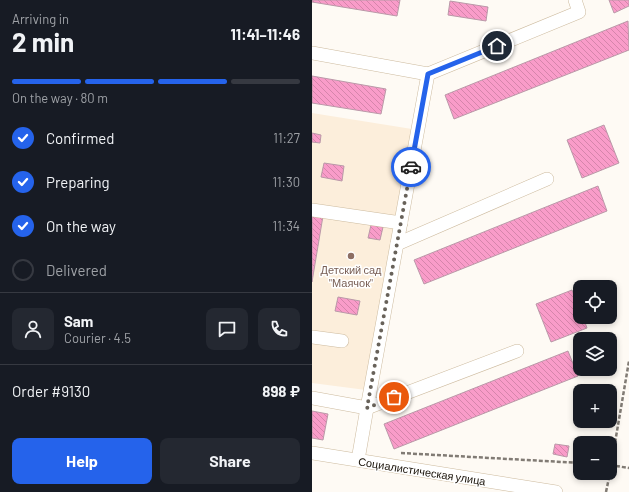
<!DOCTYPE html>
<html lang="en">
<head>
<meta charset="utf-8">
<style>
	body { margin:0; font-family:Barlow,sans-serif; background:#242831; color:#f1f3f6; height:100vh; display:flex; flex-direction:column; font-size:15px; white-space:nowrap }
	* { box-sizing:border-box; margin:0 }
	p { font-size:13px; color:#9ea1a6 }
	.icon { flex:none; width:22px; height:22px; fill:none; stroke:currentColor; stroke-width:2; stroke-linecap:round; stroke-linejoin:round }
	.map { position:relative; flex:1; overflow:hidden }
	.drawer { display:flex; flex-direction:column; background:#171b24; width:312px }
	.drawer>* { flex:none }
	.buttons { position:absolute; left:261px; top:280px; display:grid; gap:8px }
	.buttons a { display:grid; place-items:center; width:44px; height:44px; border-radius:8px; background:#171b24; box-shadow:0 2px 6px #0003; font-size:20px }
	.pin { position:absolute; display:grid; place-items:center; width:34px; height:34px; color:#fff; margin:-17px; border:2px solid #fff; border-radius:50%; box-shadow:0 1px 4px #0007 }
	.courier { position:absolute; display:grid; place-items:center; width:40px; height:40px; margin:-20px; border:3px solid #2563eb; border-radius:50%; background:#fff; color:#222; box-shadow:0 1px 5px #0007 }
	.headline em { font-style:normal; font-weight:700 }
	.headline div { display:flex; flex-direction:column-reverse }
	.headline { display:flex; align-items:center; justify-content:space-between; height:68px; padding:0 12px }
	h1 { font-size:26px; font-weight:700; line-height:30px }
	.bar { display:grid; grid-template-columns:repeat(4,1fr); gap:6px 4px; align-content:center; height:48px; padding:0 12px }
	.bar i { height:5px; border-radius:3px; background:#363941 }
	.bar .current { background:#2563eb }
	.bar p { grid-column:span 4 }
	.line { display:flex; align-items:center; gap:10px; padding:0 12px; border-top:1px solid #363941 }
	.line div { flex:1 }
	.round { display:grid; place-items:center; flex:none; width:42px; height:42px; border-radius:8px; background:#242831 }
	ol { padding:0 12px; list-style:none }
	li { display:flex; align-items:center; gap:12px; height:44px }
	li p { margin-inline-start:auto }
	li .icon { padding:4px; border-radius:50%; background:#2563eb; color:#fff; stroke-width:4 }
	li:last-child { color:#9ea1a6 }
	li i { width:22px; height:22px; border:2px solid #363941; border-radius:50% }
	.primary-button { display:flex; gap:8px; margin-top:auto; padding:8px 12px }
	.primary-button a { flex:1; height:46px; border-radius:8px; background:#2563eb; color:#fff; font-size:16px; font-weight:700; line-height:46px; text-align:center }
	.primary-button a+a { background:#242831; color:#f1f3f6 }
	main { display:flex; flex:1; min-height:0 }
	.map>svg:first-child { display:block }
</style>
</head>
<body>
<main>
<section class="drawer">
<div class="headline"><div><h1>2 min</h1><p>Arriving in</p></div><em>11:41–11:46</em></div>
<div class="bar"><i class="current"></i><i class="current"></i><i class="current"></i><i></i><p>On the way · 80 m</p></div>
<ol>
<li><svg class="icon" aria-label="check" viewBox="0 0 24 24"><path d="M5 12l5 5 9-10"/></svg>Confirmed<p>11:27</p></li>
<li><svg class="icon" aria-label="check" viewBox="0 0 24 24"><path d="M5 12l5 5 9-10"/></svg>Preparing<p>11:30</p></li>
<li><svg class="icon" aria-label="check" viewBox="0 0 24 24"><path d="M5 12l5 5 9-10"/></svg>On the way<p>11:34</p></li>
<li><i></i>Delivered</li>
</ol>
<div class="line" style="height:72px"><a class="round"><svg class="icon" aria-label="person" viewBox="0 0 24 24"><circle cx="12" cy="8" r="4"/><path d="M4 21q1-7 8-7t8 7"/></svg></a><div><b>Sam</b><p>Courier · 4.5</p></div><a class="round"><svg class="icon" aria-label="chat" viewBox="0 0 24 24"><path d="M4 5h16v11H9l-5 4z"/></svg></a><a class="round"><svg class="icon" aria-label="phone" viewBox="0 0 24 24"><path d="M5 4h4l2 5-3 2q2 4 5 5l2-3 5 2v4C11 20 4 13 5 4z"/></svg></a></div>
<div class="line" style="height:52px"><div>Order #9130</div><b>898 ₽</b></div>
<div class="primary-button"><a>Help</a><a>Share</a></div>
</section>
<div class="map">
<svg width="317" height="492" viewBox="0 0 317 492">
	<defs>
		<pattern id="building-back-hatch" width="6" height="6" patternUnits="userSpaceOnUse"><rect width="6" height="6" fill="#f99cc9"/><path d="M-1 5l2 2M0 0l6 6M5-1l2 2" fill="none" stroke="#d585ab"/></pattern>
	</defs>
	<rect width="100%" height="100%" fill="#fefaf4"/>
	<polygon fill="#fceedb" points="0,113 100,129 54,390 0,383"/>
	<g fill="url(#building-back-hatch)" stroke="#ba99a8">
		<polygon points="0,0 88,0 85,16 0,2"/>
		<polygon points="297,0 317,0 317,6 302,13"/>
		<polygon points="138,1 176,7 174,21 136,15"/>
		<polygon points="316,21 317,50 142,119 133,95"/>
		<polygon points="0,76 74,89 69,114 0,103"/>
		<polygon points="292,125 307,163 270,178 255,140"/>
		<polygon points="0,133 9,135 8,143 0,142"/>
		<polygon points="12,163 32,166 30,181 9,177"/>
		<polygon points="286,186 295,211 112,284 102,260"/>
		<polygon points="0,214 11,216 0,282"/>
		<polygon points="59,225 71,227 68,240 56,238"/>
		<polygon points="260,290 268,310 268,317 271,317 275,328 239,342 224,304"/>
		<polygon points="26,297 48,301 45,315 23,311"/>
		<polygon points="256,351 266,376 82,449 72,424"/>
		<polygon points="0,411 16,414 11,440 0,438"/>
		<polygon points="243,444 257,446 255,457 241,454"/>
	</g>
	<g fill="none" stroke-linecap="round" stroke-linejoin="round">
		<defs>
			<g id="minor">
				<polyline points="0,53 116,74 55,408 46,460"/>
				<polyline points="116,74 267,12 263,0"/>
				<polyline points="0,210 89,223"/>
				<polyline points="85,244 235,179"/>
				<polyline points="0,337 30,341"/>
				<polyline points="0,398 55,408 205,351"/>
				<polyline points="0,453 244,492"/>
			</g>
		</defs>
		<use href="#minor" stroke="#cdbb9f" stroke-width="14"/>
		<g stroke="#817b74" stroke-width="2.5" stroke-dasharray="4 2" stroke-linecap="butt">
			<polyline points="89,453 268,463"/>
			<polyline points="298,465 317,468"/>
			<polyline points="298,472 317,361"/>
			<polyline points="294,492 298,473"/>
		</g>
		<use href="#minor" stroke="#fff" stroke-width="13"/>
	</g>
	<g fill="none" stroke-linecap="round" stroke-linejoin="round">
		<polyline stroke="#68625a" stroke-width="4" stroke-dasharray="0 7.2" points="82,397 55,408 99,167"/>
		<polyline stroke="#2563eb" stroke-width="5" points="99,167 116,74 185,46"/>
	</g>
	<circle fill="#8d6e63" stroke="#fff" stroke-width="1.5" cx="39" cy="256" r="4"/>
	<g text-anchor="middle" dominant-baseline="central" stroke-width="3" stroke-linejoin="round" paint-order="stroke">
		<g font-size="11" fill="#785e54" stroke="#fff">
			<text x="39" y="269">Детский сад<tspan x="39" dy="13">"Маячок"</tspan></text>
		</g>
		<g font-size="11" fill="#171007" stroke="#fff">
			<text transform="translate(110 471) rotate(9)">Социалистическая улица</text>
		</g>
	</g>
</svg>
<div class="buttons">
<a><svg class="icon" aria-label="locate" viewBox="0 0 24 24"><circle cx="12" cy="12" r="6"/><path d="M12 2v4M12 18v4M2 12h4M18 12h4"/></svg></a>
<a><svg class="icon" aria-label="layers" viewBox="0 0 24 24"><path d="M12 4l9 5-9 5-9-5zM3 14l9 5 9-5"/></svg></a>
<a>+</a>
<a>−</a>
</div>
<div class="pin" style="left:82px;top:397px;background:#ea580c"><svg class="icon" aria-label="bag" viewBox="0 0 24 24"><path d="M5 8h14l-1 12H6zM9 8a3 3 0 0 1 6 0"/></svg></div>
<div class="pin" style="left:185px;top:46px;background:#1f2937"><svg class="icon" aria-label="home" viewBox="0 0 24 24"><path d="M3 11l9-7 9 7M6 9v11h12V9"/></svg></div>
<div class="courier" style="left:99px;top:167px"><svg class="icon" aria-label="car" viewBox="0 0 24 24"><path d="M5 17H2v-5l4-1 3-4h7l3 4 3 1v5h-3M9 17h6M6 11h13"/><circle cx="7" cy="17" r="2"/><circle cx="17" cy="17" r="2"/></svg></div>
</div>
</main>
</body>
</html>
